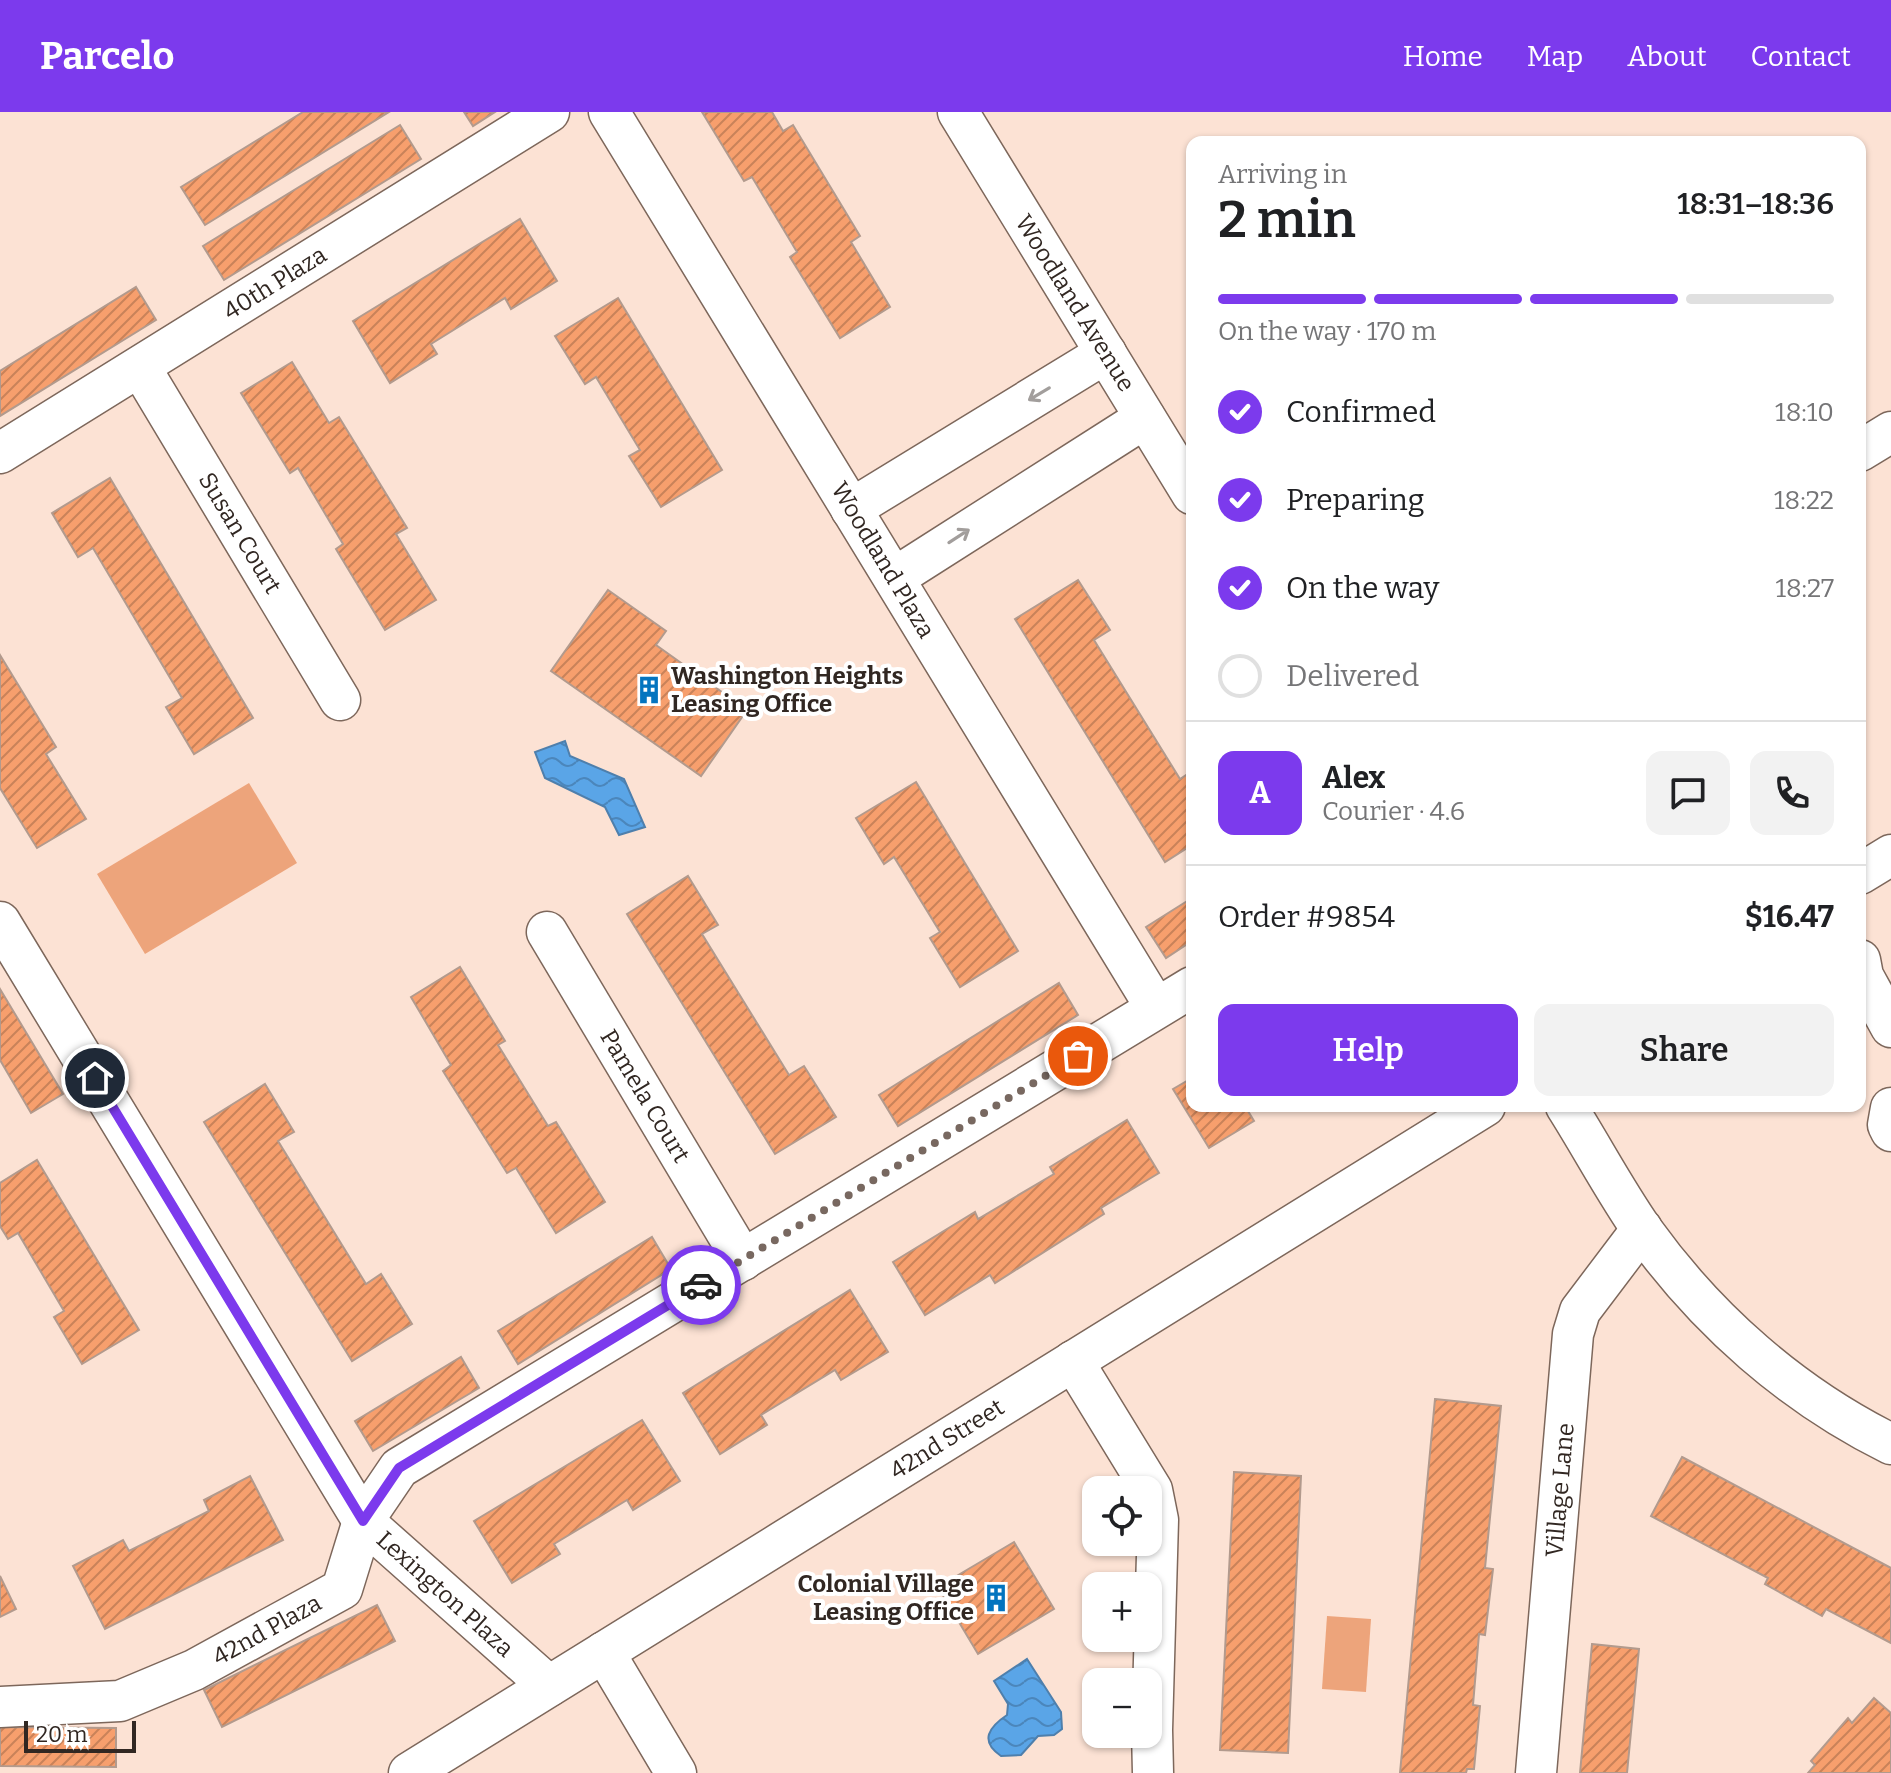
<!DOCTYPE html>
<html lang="en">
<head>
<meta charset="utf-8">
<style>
	body { margin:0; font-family:Bitter,serif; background:#f2f2f2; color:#202124; height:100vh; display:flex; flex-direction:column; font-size:30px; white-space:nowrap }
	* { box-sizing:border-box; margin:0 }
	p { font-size:26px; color:#757577 }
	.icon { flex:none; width:44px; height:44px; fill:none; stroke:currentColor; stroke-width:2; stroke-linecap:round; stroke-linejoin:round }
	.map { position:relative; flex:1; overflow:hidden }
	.panel { position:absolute; left:1186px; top:24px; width:680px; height:976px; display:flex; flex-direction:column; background:#fff; border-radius:16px; box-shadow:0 2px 6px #0004 }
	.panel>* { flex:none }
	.controls { position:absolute; left:1082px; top:1364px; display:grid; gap:16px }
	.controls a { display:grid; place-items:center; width:80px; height:80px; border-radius:16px; background:#fff; box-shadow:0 2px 6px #0004; font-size:40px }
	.scale { position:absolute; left:24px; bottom:20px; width:112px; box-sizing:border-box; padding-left:8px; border:4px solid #312722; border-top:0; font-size:22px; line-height:28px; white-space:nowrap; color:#312722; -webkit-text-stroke:6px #fff; paint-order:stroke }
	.pin { position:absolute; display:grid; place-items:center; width:68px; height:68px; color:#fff; margin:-34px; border:4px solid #fff; border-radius:50%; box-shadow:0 2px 8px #0007 }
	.courier { position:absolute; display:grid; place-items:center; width:80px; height:80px; margin:-40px; border:6px solid #7c3aed; border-radius:50%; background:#fff; color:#222; box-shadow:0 2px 10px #0007 }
	.head em { font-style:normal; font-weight:600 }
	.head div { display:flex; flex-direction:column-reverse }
	.head { display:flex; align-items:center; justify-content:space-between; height:136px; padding:0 32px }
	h1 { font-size:52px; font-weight:600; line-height:60px }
	.bar { display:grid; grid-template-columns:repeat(4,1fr); gap:12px 8px; align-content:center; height:96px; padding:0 32px }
	.bar i { height:10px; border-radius:6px; background:#e0e0e0 }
	.bar .current { background:#7c3aed }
	.bar p { grid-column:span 4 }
	.line { display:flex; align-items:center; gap:20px; padding:0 32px; border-top:2px solid #e0e0e0 }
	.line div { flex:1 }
	.round { display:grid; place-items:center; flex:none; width:84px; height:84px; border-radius:16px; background:#f2f2f2 }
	ol { padding:0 32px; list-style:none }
	li { display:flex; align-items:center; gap:24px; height:88px }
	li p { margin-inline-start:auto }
	li .icon { padding:8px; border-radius:50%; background:#7c3aed; color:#fff; stroke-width:4 }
	li:last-child { color:#757577 }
	li i { width:44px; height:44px; border:4px solid #e0e0e0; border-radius:50% }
	.button { display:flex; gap:16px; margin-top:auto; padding:16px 32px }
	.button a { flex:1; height:92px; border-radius:16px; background:#7c3aed; color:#fff; font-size:32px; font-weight:600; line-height:92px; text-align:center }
	.button a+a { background:#f2f2f2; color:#202124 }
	header { display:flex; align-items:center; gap:48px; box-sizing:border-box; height:112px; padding:0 40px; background:#7c3aed; color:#fff }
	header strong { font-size:38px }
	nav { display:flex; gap:44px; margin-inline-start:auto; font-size:28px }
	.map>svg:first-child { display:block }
</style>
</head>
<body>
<header>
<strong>Parcelo</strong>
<nav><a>Home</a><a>Map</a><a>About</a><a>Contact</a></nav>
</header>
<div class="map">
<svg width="1891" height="1661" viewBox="0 0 1891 1661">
	<defs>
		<pattern id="water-waves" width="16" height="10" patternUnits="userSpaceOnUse" patternTransform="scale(2)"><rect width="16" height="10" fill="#5aa5e7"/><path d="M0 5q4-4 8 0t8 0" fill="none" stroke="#4b86bb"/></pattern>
		<pattern id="building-hatch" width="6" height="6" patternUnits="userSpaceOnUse" patternTransform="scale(2)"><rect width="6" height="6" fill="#f79f6d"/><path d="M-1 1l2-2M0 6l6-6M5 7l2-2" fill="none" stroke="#c98259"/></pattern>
	</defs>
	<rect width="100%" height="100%" fill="#fce2d4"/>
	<g fill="#eda47b">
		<polygon points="249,671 297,751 145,842 97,762"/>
		<polygon points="1327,1504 1371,1507 1366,1580 1322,1577"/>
	</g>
	<g fill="url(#water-waves)" stroke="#4e7fac" stroke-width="2">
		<polygon points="565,629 570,644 624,667 645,715 619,723 605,695 545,666 535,640"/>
		<path d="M1027,1547l34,53 1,17 -8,6 -16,1 -17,19 -20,1c-22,-15 -12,-29 6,-41l1,-11 -14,-23z"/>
	</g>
	<g fill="url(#building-hatch)" stroke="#b29a8d" stroke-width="2">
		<polygon points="303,0 389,0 205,113 181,75"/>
		<polygon points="464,0 495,0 473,14"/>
		<polygon points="702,0 772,0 783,19 793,13 860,124 851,130 890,195 840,226 790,145 797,140 752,65 744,69"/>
		<polygon points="400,13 421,47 224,168 203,134"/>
		<polygon points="520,107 557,169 511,197 505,186 431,232 437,242 390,271 353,209"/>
		<polygon points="136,175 156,208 0,304 0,259"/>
		<polygon points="618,186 722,358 661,395 629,344 640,338 596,265 585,272 555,224"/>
		<polygon points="292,250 329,311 339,305 407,416 396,422 436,488 385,518 336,437 343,432 298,356 290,361 241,281"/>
		<polygon points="110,366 253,606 194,642 166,595 182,586 93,436 78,445 52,401"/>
		<polygon points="1078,468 1110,518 1094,528 1180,667 1192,659 1192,733 1165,750 1015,507"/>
		<polygon points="608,478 666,519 656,533 747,598 701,664 551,559"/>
		<polygon points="0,543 56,635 46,642 86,707 37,736 0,676"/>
		<polygon points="916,670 1018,839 960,875 930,826 940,820 894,745 884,752 856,706"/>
		<polygon points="688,764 718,813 702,822 789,963 804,954 836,1005 775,1042 627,802"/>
		<polygon points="1192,786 1192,829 1166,846 1146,815"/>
		<polygon points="460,855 505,929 498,933 548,1014 556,1010 605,1090 556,1121 516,1056 507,1061 443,959 451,953 411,885"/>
		<polygon points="1059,871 1078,903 898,1014 879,983"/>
		<polygon points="0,877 63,982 31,1001 0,948"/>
		<polygon points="1192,966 1192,994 1256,994 1248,999 1254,1009 1209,1036 1173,977"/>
		<polygon points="265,972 294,1020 278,1029 366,1172 381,1162 412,1212 352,1249 204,1010"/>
		<polygon points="1127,1008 1159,1061 1101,1096 1104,1102 995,1171 990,1163 925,1203 893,1150 975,1100 978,1107 1054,1062 1050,1055"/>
		<polygon points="37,1048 139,1218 82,1252 54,1205 64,1199 18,1121 8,1127 0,1114 0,1071"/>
		<polygon points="652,1125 671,1157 518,1252 498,1219"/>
		<polygon points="850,1178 888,1240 841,1268 835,1258 761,1303 767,1313 720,1342 683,1281"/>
		<polygon points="461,1245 479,1276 373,1339 355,1309"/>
		<polygon points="1435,1287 1501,1294 1485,1456 1493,1457 1485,1523 1479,1522 1473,1593 1480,1594 1474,1657 1467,1657 1466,1661 1400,1661"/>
		<polygon points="642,1308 680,1369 633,1398 627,1388 554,1432 560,1442 512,1471 474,1409"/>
		<polygon points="1682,1345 1891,1456 1891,1531 1826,1497 1822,1504 1765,1472 1768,1466 1651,1404"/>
		<polygon points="1234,1360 1301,1364 1288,1641 1220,1638"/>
		<polygon points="250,1364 283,1428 105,1517 73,1454 123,1428 129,1439 209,1399 204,1388"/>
		<polygon points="1014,1430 1054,1497 978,1542 938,1475"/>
		<polygon points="0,1464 16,1497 0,1505"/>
		<polygon points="377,1493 395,1529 222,1615 204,1578"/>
		<polygon points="1592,1532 1639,1537 1627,1661 1580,1661"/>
		<polygon points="1874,1586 1891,1601 1891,1661 1808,1661 1815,1653 1811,1649 1848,1606 1852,1611"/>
		<polygon points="0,1615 116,1616 116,1655 0,1654"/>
	</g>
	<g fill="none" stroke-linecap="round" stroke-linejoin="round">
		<defs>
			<g id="minor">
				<polyline points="609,0 1156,896"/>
				<polyline points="958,0 1192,382"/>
				<polyline points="140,255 340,588"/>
				<polyline points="1860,339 1891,320"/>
				<polyline points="0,341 549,0"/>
				<polyline points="851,397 1106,241"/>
				<polyline points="894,466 1145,306"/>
				<polyline points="1860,762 1891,743"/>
				<polyline points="0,810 363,1409 549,1574"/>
				<polyline points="547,820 743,1148"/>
				<polyline points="1860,848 1863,864 1891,915"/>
				<path d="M1566,994c26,41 49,85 77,125 64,89 149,164 248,213"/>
				<polyline points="1891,996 1888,1013 1891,1019"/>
				<polyline points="1073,1249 1152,1378 1158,1408 1152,1618 1153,1661"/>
				<polyline points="604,1540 676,1661"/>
				<polyline points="0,1595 120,1589 194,1558 342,1477 363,1409 399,1356 1192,875"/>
				<polyline points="409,1661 1485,994"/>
				<polyline points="1536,1661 1573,1222 1580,1199 1642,1117"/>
			</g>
		</defs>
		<use href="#minor" stroke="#7d675b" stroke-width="43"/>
		<use href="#minor" stroke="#fff" stroke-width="40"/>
	</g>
	<defs><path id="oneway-shaft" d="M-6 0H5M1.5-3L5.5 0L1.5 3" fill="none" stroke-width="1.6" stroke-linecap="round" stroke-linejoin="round" transform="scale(2)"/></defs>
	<g stroke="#a29e9c">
		<use href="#oneway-shaft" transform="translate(1039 282) rotate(149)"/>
		<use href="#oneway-shaft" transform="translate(959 424) rotate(-33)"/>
	</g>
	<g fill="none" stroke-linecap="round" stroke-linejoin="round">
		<polyline stroke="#786860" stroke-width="8" stroke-dasharray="0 14.4" points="701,1173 1078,944"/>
		<polyline stroke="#7c3aed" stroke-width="10" points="95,966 363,1409 399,1356 701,1173"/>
	</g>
	<defs>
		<symbol id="building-bare" viewBox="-9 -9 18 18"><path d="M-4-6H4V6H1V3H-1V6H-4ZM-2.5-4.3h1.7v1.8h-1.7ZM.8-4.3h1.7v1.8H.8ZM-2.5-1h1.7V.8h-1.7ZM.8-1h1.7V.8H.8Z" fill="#0374bf" stroke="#fff" stroke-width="2.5" paint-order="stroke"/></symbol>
	</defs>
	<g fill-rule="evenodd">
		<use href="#building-bare" x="629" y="558" width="40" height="40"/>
		<use href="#building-bare" x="976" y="1466" width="40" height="40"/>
	</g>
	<g text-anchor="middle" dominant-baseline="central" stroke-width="8" stroke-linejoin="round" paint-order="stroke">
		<g font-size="24" fill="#312722" stroke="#fff">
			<text transform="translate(275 171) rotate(-32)">40th Plaza</text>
			<text transform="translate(1075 191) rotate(58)">Woodland Avenue</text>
			<text transform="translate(240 421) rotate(59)">Susan Court</text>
			<text transform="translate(883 448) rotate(59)">Woodland Plaza</text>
			<text transform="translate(645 984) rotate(59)">Pamela Court</text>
			<text transform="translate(947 1327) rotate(-32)">42nd Street</text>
			<text transform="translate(1560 1378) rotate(-85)">Village Lane</text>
			<text transform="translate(445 1482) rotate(42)">Lexington Plaza</text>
			<text transform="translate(267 1518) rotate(-29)">42nd Plaza</text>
		</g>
		<g font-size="24" font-weight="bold" fill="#312722" stroke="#fff" text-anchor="start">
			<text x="671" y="564">Washington Heights<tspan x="671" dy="28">Leasing Office</tspan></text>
			<text x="974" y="1472" text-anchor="end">Colonial Village<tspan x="974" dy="28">Leasing Office</tspan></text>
		</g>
	</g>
</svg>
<div class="controls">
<a><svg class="icon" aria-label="locate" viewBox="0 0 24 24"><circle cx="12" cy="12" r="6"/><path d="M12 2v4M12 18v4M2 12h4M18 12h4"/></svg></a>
<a>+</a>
<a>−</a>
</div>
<div class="scale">20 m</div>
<div class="pin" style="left:1078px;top:944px;background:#ea580c"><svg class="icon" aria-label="bag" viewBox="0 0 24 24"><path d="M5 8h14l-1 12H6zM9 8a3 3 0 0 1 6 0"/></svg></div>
<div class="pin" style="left:95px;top:966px;background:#1f2937"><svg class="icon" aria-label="home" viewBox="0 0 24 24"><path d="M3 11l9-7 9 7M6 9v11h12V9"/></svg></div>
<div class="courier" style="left:701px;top:1173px"><svg class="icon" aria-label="car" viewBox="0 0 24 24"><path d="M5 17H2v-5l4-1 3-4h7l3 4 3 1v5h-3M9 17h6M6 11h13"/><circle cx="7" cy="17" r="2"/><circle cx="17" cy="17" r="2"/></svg></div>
<section class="panel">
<div class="head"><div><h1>2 min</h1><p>Arriving in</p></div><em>18:31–18:36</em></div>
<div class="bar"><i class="current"></i><i class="current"></i><i class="current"></i><i></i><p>On the way · 170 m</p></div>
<ol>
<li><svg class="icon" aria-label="check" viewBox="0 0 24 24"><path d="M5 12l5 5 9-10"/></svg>Confirmed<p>18:10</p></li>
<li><svg class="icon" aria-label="check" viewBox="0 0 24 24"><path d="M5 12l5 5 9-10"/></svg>Preparing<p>18:22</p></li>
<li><svg class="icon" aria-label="check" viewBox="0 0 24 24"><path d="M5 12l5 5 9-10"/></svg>On the way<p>18:27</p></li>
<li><i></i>Delivered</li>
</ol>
<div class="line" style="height:144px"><b class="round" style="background:#7c3aed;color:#fff">A</b><div><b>Alex</b><p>Courier · 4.6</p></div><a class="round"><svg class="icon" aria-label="chat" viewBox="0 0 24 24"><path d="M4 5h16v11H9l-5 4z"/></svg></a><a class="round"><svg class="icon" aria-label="phone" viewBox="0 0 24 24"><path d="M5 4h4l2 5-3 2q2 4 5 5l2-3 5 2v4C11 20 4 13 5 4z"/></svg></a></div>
<div class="line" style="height:104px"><div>Order #9854</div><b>$16.47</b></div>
<div class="button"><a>Help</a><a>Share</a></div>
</section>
</div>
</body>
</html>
